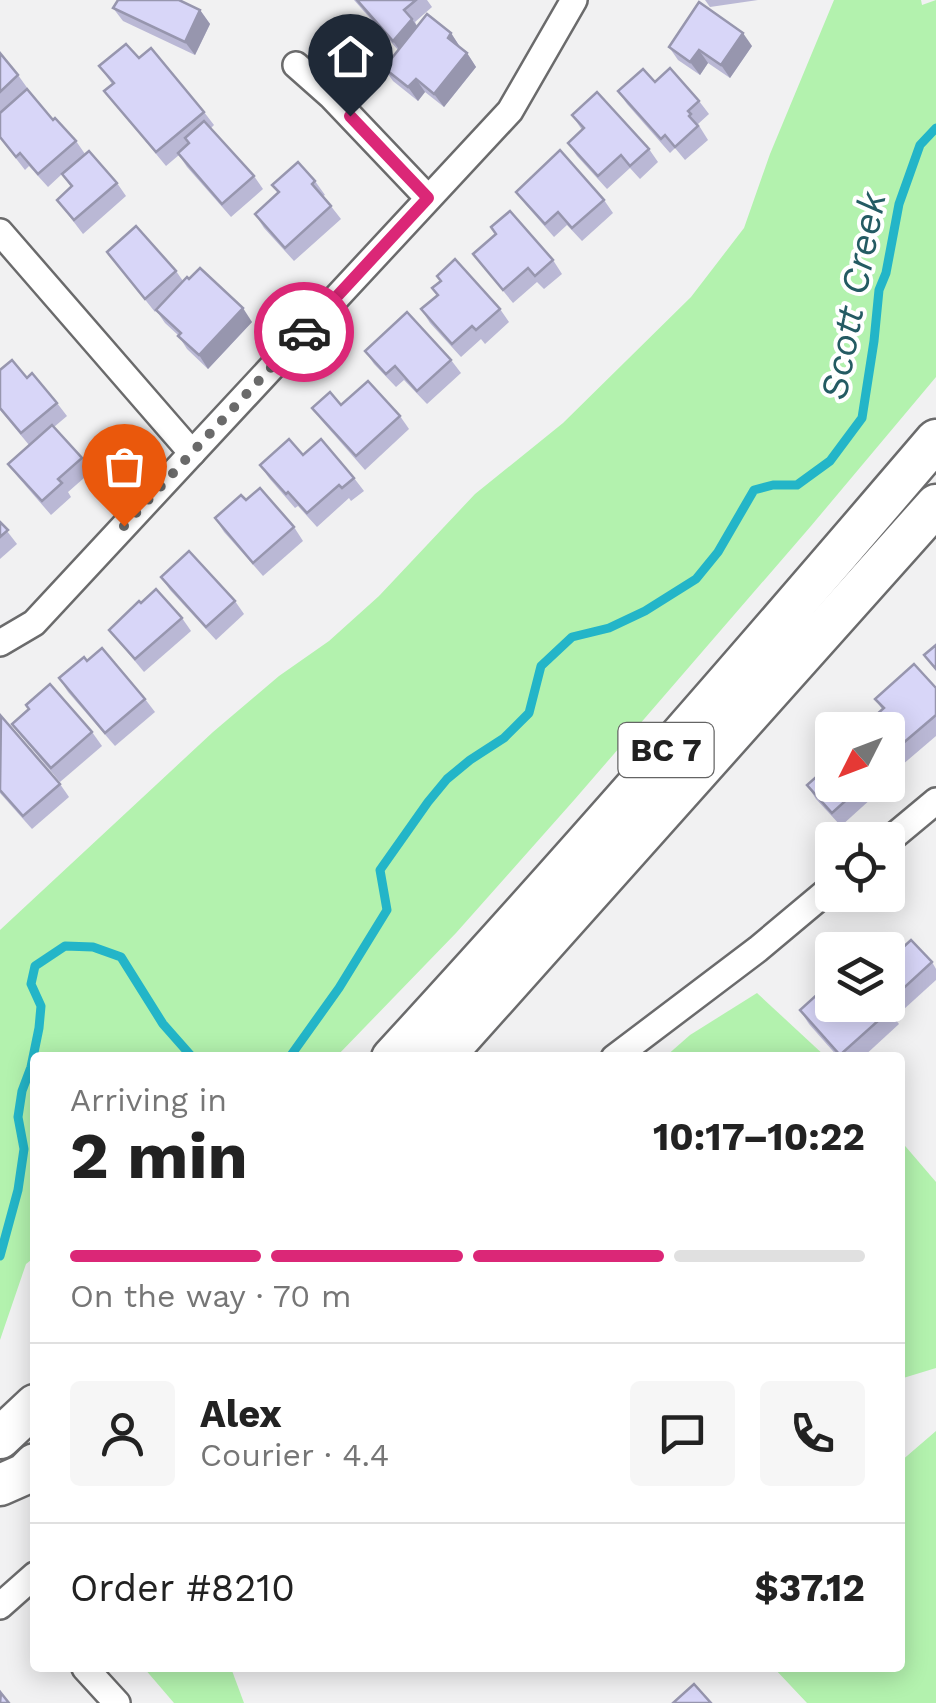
<!DOCTYPE html>
<html lang="en">
<head>
<meta charset="utf-8">
<style>
	body { margin:0; font-family:"Work Sans",sans-serif; background:#f6f6f6; color:#222; height:100vh; display:flex; flex-direction:column; font-size:38px; white-space:nowrap }
	* { box-sizing:border-box; margin:0 }
	p { font-size:32px; color:#767676 }
	.icon { flex:none; width:55px; height:55px; fill:none; stroke:currentColor; stroke-width:2; stroke-linecap:round; stroke-linejoin:round }
	.map { position:relative; flex:1; overflow:hidden }
	.details { position:absolute; left:30px; top:1052px; width:875px; height:620px; display:flex; flex-direction:column; background:#fff; border-radius:10px; box-shadow:0 5px 25px #0003 }
	.details>* { flex:none }
	.needle { width:65px; rotate:228deg }
	.buttons { position:absolute; left:815px; top:712px; display:grid; gap:20px }
	.buttons a { display:grid; place-items:center; width:90px; height:90px; border-radius:10px; background:#fff; box-shadow:0 5px 25px #0003; font-size:50px }
	.pin { position:absolute; display:grid; place-items:center; width:85px; height:85px; color:#fff; margin:-102px -42px; border-radius:50% 50% 50% 0; rotate:-45deg; box-shadow:0 0 10px #0007 }
	.pin .icon { rotate:45deg }
	.courier { position:absolute; display:grid; place-items:center; width:100px; height:100px; margin:-50px; border:8px solid #db2777; border-radius:50%; background:#fff; color:#222; box-shadow:0 2px 12px #0007 }
	.headline em { font-style:normal; font-weight:700 }
	.headline div { display:flex; flex-direction:column-reverse }
	.headline { display:flex; align-items:center; justify-content:space-between; height:170px; padding:0 40px }
	h1 { font-size:65px; font-weight:700; line-height:75px }
	.bar { display:grid; grid-template-columns:repeat(4,1fr); gap:15px 10px; align-content:center; height:120px; padding:0 40px }
	.bar i { height:12px; border-radius:8px; background:#e0e0e0 }
	.bar .on { background:#db2777 }
	.bar p { grid-column:span 4 }
	.line { display:flex; align-items:center; gap:25px; padding:0 40px; border-top:2px solid #e0e0e0 }
	.line div { flex:1 }
	.round { display:grid; place-items:center; flex:none; width:105px; height:105px; border-radius:10px; background:#f6f6f6 }
	.map>svg:first-child { display:block }
</style>
</head>
<body>
<div class="map">
<svg width="936" height="1703" viewBox="0 0 936 1703">
	<rect width="100%" height="100%" fill="#f1f1f2"/>
	<g fill="#b3f2ae">
		<polygon points="834,0 921,0 922,5 936,0 936,377 811,526 575,799 456,933 336,1057 35,1058 35,1257 26,1264 0,1340 0,930 213,732 279,676 329,641 379,596 475,494 563,423 691,297 744,228 770,154"/>
		<polygon points="757,993 826,1057 665,1057 690,1035"/>
		<polygon points="900,1140 936,1182 936,1368 900,1379"/>
		<polygon points="936,1431 936,1703 807,1703 774,1668 900,1668 900,1462"/>
		<polygon points="144,1668 231,1668 244,1703 174,1703"/>
	</g>
	<g fill="none" stroke-linecap="round" stroke-linejoin="round">
		<g stroke="#23b5c8" stroke-width="9">
			<polyline points="289,1058 339,988 387,910 380,870 428,802 447,779 470,760 504,738 529,713 541,666 572,637 609,628 645,611 696,579 718,552 754,490 773,485 797,485 830,461 862,418 874,341 879,290 886,273 899,204 920,145 936,128"/>
			<polyline points="0,1256 18,1190 24,1149 18,1117 22,1091 31,1067 39,1028 41,1006 31,984 35,966 65,946 93,947 121,957 163,1024 193,1058"/>
		</g>
		<defs>
			<g id="minor">
				<polyline points="296,65 331,96 428,198"/>
				<polyline points="0,232 192,453"/>
				<polyline points="0,643 34,623 510,111 574,0"/>
				<polyline points="888,841 936,801"/>
				<polyline points="614,1058 758,949 832,887"/>
				<polyline points="0,1606 35,1575"/>
				<polyline points="85,1668 117,1703"/>
			</g>
			<g id="primary">
				<path d="M392,1058c186,-202 366,-410 544,-618"/>
				<polyline points="442,1058 936,505"/>
				<polyline points="0,1438 35,1405"/>
				<polyline points="0,1485 25,1474 35,1464"/>
			</g>
		</defs>
		<use href="#minor" stroke="#6b6b6c" stroke-width="30"/>
		<use href="#primary" stroke="#6b6b6c" stroke-width="45"/>
		<use href="#minor" stroke="#fff" stroke-width="25"/>
		<use href="#primary" stroke="#fff" stroke-width="40"/>
	</g>
	<g fill="#bab8d5">
		<polygon points="354,0 427,0 432,7 415,22 417,26 451,33 460,47 467,53 476,67 444,107 425,92 418,101 393,81 384,68 398,50"/>
		<polygon points="705,0 758,0 710,7"/>
		<polygon points="113,8 200,10 210,24 195,55 123,21"/>
		<polygon points="752,46 730,78 708,63 700,75 678,60 669,47"/>
		<polygon points="0,53 18,75 28,89 27,90 53,120 76,141 85,154 117,183 126,196 83,234 57,200 71,187 62,174 48,187 29,166 25,170 0,138"/>
		<polygon points="139,58 204,112 214,125 211,128 254,176 263,189 231,217 187,167 179,155 166,166 104,91 112,84 99,66"/>
		<polygon points="655,82 699,101 709,114 698,124 708,140 685,160 675,148 670,153 627,104 618,91"/>
		<polygon points="572,115 649,149 658,162 640,179 630,168 607,189 577,156 568,143 582,130"/>
		<polygon points="315,181 325,195 323,196 341,219 294,261 264,228 255,214 278,193 272,185"/>
		<polygon points="516,192 604,200 613,213 582,241 567,225 554,237 526,205"/>
		<polygon points="107,252 176,271 183,281 252,322 208,369 187,349 178,335 165,323 156,310 155,312"/>
		<polygon points="473,254 553,260 562,274 544,289 537,282 513,303"/>
		<polygon points="432,288 500,309 509,322 485,344 481,339 461,357 430,323 421,309 437,296"/>
		<polygon points="365,351 451,360 461,373 427,404 404,380 396,387 374,364"/>
		<polygon points="0,370 27,378 57,403 67,416 54,427 82,458 92,471 68,492 71,497 51,515 18,477 8,464 29,445 0,410"/>
		<polygon points="341,405 400,416 409,429 365,470 322,421 312,408"/>
		<polygon points="303,455 354,478 364,491 351,501 349,498 317,527 298,506 295,508 269,478 260,465"/>
		<polygon points="246,500 294,527 303,541 263,576 224,532 215,518"/>
		<polygon points="0,522 17,544 0,559"/>
		<polygon points="161,577 235,601 244,614 216,640 170,590"/>
		<polygon points="182,618 191,631 144,672 109,630"/>
		<polygon points="87,661 145,699 155,712 115,746 68,692 59,678"/>
		<polygon points="936,688 936,736 888,777 888,730 882,709 875,699"/>
		<polygon points="0,717 60,784 69,797 32,829 0,793"/>
		<polygon points="12,724 92,732 102,746 60,782 22,737"/>
		<polygon points="807,785 879,785 882,789 841,826 816,799"/>
		<polygon points="888,950 932,962 936,969 936,980 903,1010 888,993"/>
		<polygon points="800,1010 889,1011 899,1024 862,1058 839,1058 809,1024"/>
	</g>
	<g fill="#9796ae">
		<polygon points="200,10 210,24 195,55 185,42"/>
		<polygon points="412,19 421,32 403,55 393,41"/>
		<polygon points="451,33 460,47 457,51 448,38"/>
		<polygon points="743,33 752,46 730,78 721,65"/>
		<polygon points="699,50 708,63 700,75 690,62"/>
		<polygon points="467,53 476,67 444,107 434,94"/>
		<polygon points="416,79 425,92 418,101 408,87"/>
		<polygon points="243,308 252,322 208,369 199,355"/>
	</g>
	<g fill="#d8d6f8" stroke="#9796ae" stroke-width="2.5">
		<polygon points="118,0 179,0 200,10 185,42 113,8"/>
		<polygon points="357,0 416,0 404,10 412,19 393,41"/>
		<polygon points="699,2 743,33 721,65 699,50 690,62 669,47"/>
		<polygon points="427,14 451,33 448,38 467,53 434,94 416,79 408,87 384,68"/>
		<polygon points="126,44 139,58 151,48 204,112 156,152 104,91 114,83 99,66"/>
		<polygon points="0,53 18,75 0,92"/>
		<polygon points="670,68 699,101 688,111 691,114 689,116 698,126 675,147 665,135 661,139 618,91 643,69 655,82"/>
		<polygon points="27,89 53,120 55,118 76,141 38,174 20,153 16,157 0,137 0,113"/>
		<polygon points="597,92 649,149 630,166 621,155 598,176 568,143 584,128 572,115"/>
		<polygon points="204,121 254,176 222,204 178,153 189,143 185,138"/>
		<polygon points="560,150 604,200 572,228 558,212 545,224 516,192"/>
		<polygon points="89,151 117,183 74,220 57,200 72,186 62,174"/>
		<polygon points="298,162 315,181 312,184 331,206 285,248 255,214 279,192 272,185"/>
		<polygon points="510,211 553,260 535,276 528,268 503,290 473,254 496,234 491,227"/>
		<polygon points="136,226 176,271 145,299 107,252"/>
		<polygon points="455,259 500,309 476,330 472,326 452,344 421,309 438,295 432,288 441,281 437,276"/>
		<polygon points="200,268 243,308 199,355 178,336 181,333 156,310 187,277 189,279"/>
		<polygon points="407,312 451,360 417,391 395,366 386,374 365,351"/>
		<polygon points="12,360 27,378 32,373 57,403 21,433 0,408 0,370"/>
		<polygon points="368,381 400,416 356,456 312,408 330,392 341,405"/>
		<polygon points="52,425 82,458 58,479 62,483 42,501 8,464"/>
		<polygon points="289,439 303,455 321,439 354,478 342,488 339,485 307,513 288,492 286,494 260,465"/>
		<polygon points="260,488 294,527 253,563 215,518 241,495 246,500"/>
		<polygon points="0,522 8,530 0,537"/>
		<polygon points="189,551 235,601 206,627 161,577"/>
		<polygon points="156,589 182,618 135,659 109,630 139,601 141,603"/>
		<polygon points="936,645 936,669 924,655"/>
		<polygon points="102,648 145,699 105,733 59,678 84,657 87,661"/>
		<polygon points="914,664 936,688 936,715 888,756 888,730 859,730 884,708 875,699"/>
		<polygon points="50,684 92,732 51,768 12,724 29,709 26,705"/>
		<polygon points="1,716 60,784 23,816 0,790"/>
		<polygon points="832,763 832,785 863,785 832,813 807,785"/>
		<polygon points="882,936 898,952 911,940 932,962 894,997 888,990 888,950 866,950"/>
		<polygon points="832,981 832,1005 884,1005 889,1011 840,1055 800,1010"/>
		<polygon points="694,1684 711,1703 673,1703"/>
		<polygon points="1,1693 9,1703 0,1703"/>
	</g>
	<g fill="none" stroke-linecap="round" stroke-linejoin="round">
		<polyline stroke="#6a6a6a" stroke-width="10" stroke-dasharray="0 18" points="124,526 304,332"/>
		<polyline stroke="#db2777" stroke-width="12" points="304,332 428,198 350,116"/>
	</g>
	<g text-anchor="middle" dominant-baseline="central" stroke-width="8" stroke-linejoin="round" paint-order="stroke">
		<rect fill="#fff" stroke="#646464" stroke-width="2.5" x="618.5" y="723" width="95" height="54" rx="8"/>
		<g font-size="32" font-weight="bold" fill="#212121">
			<text x="666" y="750">BC 7</text>
		</g>
		<g font-size="38" font-style="italic" fill="#245b63" stroke="#fff">
			<text transform="translate(853 296) rotate(-79)">Scott Creek</text>
		</g>
	</g>
</svg>
<div class="buttons">
<a><svg class="needle" viewBox="-14 -14 28 28"><path d="M0-13l5 13h-10z" fill="#e53935"/><path d="M0 13l5-13h-10z" fill="#767676"/></svg></a>
<a><svg class="icon" aria-label="locate" viewBox="0 0 24 24"><circle cx="12" cy="12" r="6"/><path d="M12 2v4M12 18v4M2 12h4M18 12h4"/></svg></a>
<a><svg class="icon" aria-label="layers" viewBox="0 0 24 24"><path d="M12 4l9 5-9 5-9-5zM3 14l9 5 9-5"/></svg></a>
</div>
<div class="pin" style="left:124px;top:526px;background:#ea580c"><svg class="icon" aria-label="bag" viewBox="0 0 24 24"><path d="M5 8h14l-1 12H6zM9 8a3 3 0 0 1 6 0"/></svg></div>
<div class="pin" style="left:350px;top:116px;background:#1f2937"><svg class="icon" aria-label="home" viewBox="0 0 24 24"><path d="M3 11l9-7 9 7M6 9v11h12V9"/></svg></div>
<div class="courier" style="left:304px;top:332px"><svg class="icon" aria-label="car" viewBox="0 0 24 24"><path d="M5 17H2v-5l4-1 3-4h7l3 4 3 1v5h-3M9 17h6M6 11h13"/><circle cx="7" cy="17" r="2"/><circle cx="17" cy="17" r="2"/></svg></div>
<section class="details">
<div class="headline"><div><h1>2 min</h1><p>Arriving in</p></div><em>10:17–10:22</em></div>
<div class="bar"><i class="on"></i><i class="on"></i><i class="on"></i><i></i><p>On the way · 70 m</p></div>
<div class="line" style="height:180px"><a class="round"><svg class="icon" aria-label="person" viewBox="0 0 24 24"><circle cx="12" cy="8" r="4"/><path d="M4 21q1-7 8-7t8 7"/></svg></a><div><b>Alex</b><p>Courier · 4.4</p></div><a class="round"><svg class="icon" aria-label="chat" viewBox="0 0 24 24"><path d="M4 5h16v11H9l-5 4z"/></svg></a><a class="round"><svg class="icon" aria-label="phone" viewBox="0 0 24 24"><path d="M5 4h4l2 5-3 2q2 4 5 5l2-3 5 2v4C11 20 4 13 5 4z"/></svg></a></div>
<div class="line" style="height:130px"><div>Order #8210</div><b>$37.12</b></div>
</section>
</div>
</body>
</html>
